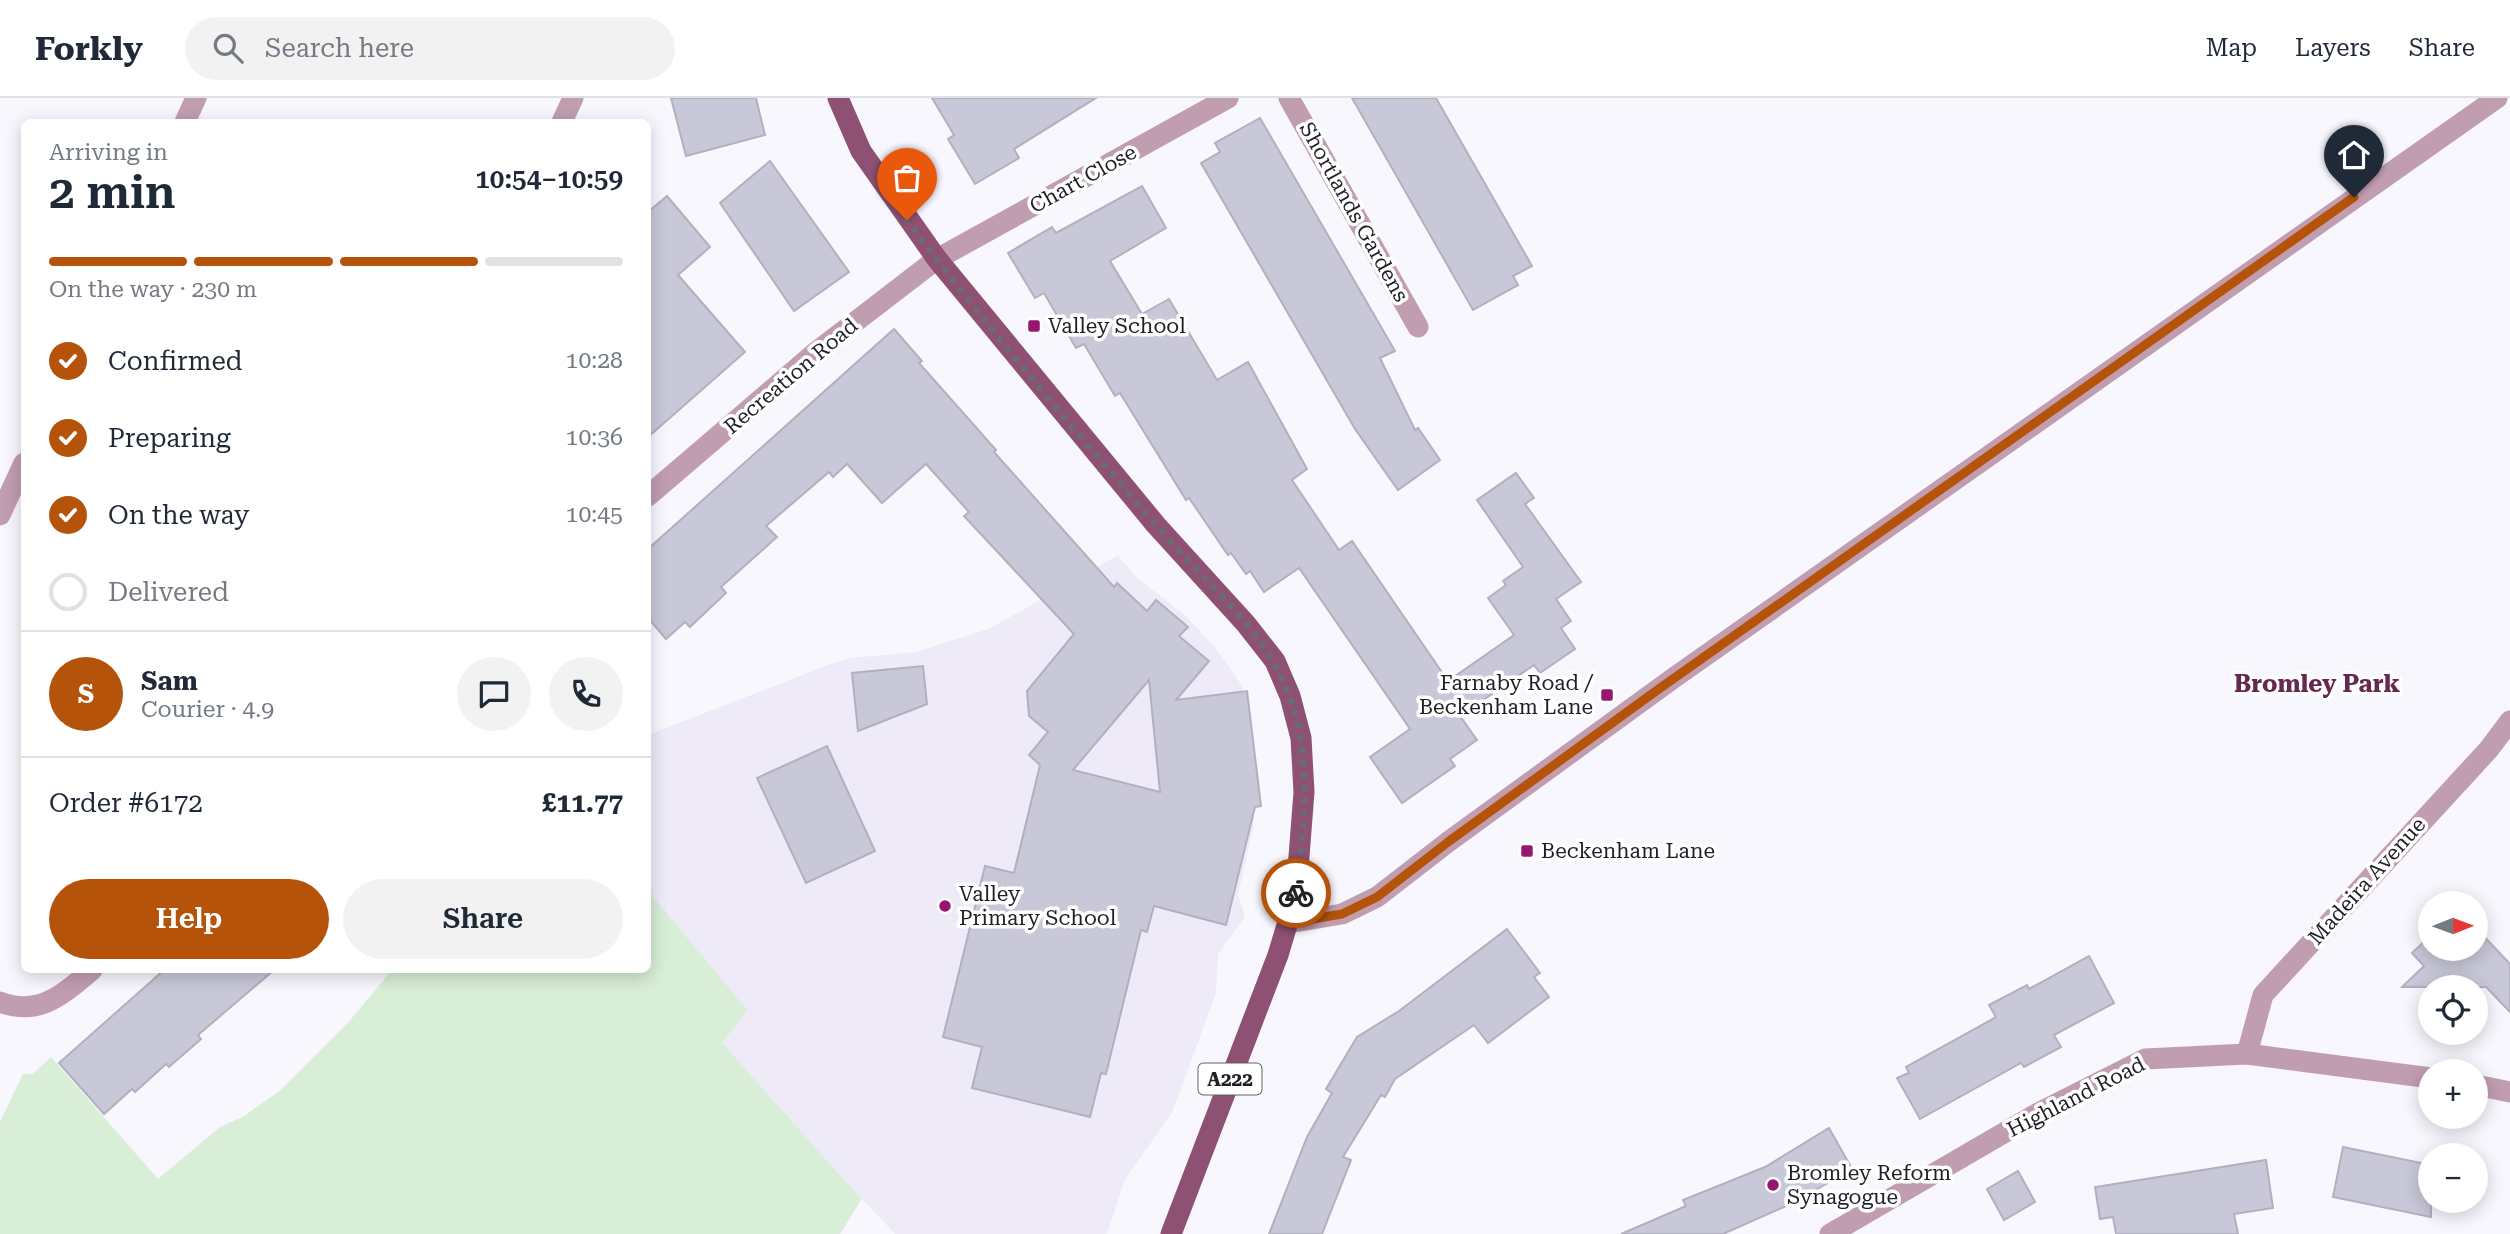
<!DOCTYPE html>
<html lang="en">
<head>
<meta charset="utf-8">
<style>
	body { margin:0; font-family:"Roboto Serif",serif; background:#f2f2f3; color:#1f2937; height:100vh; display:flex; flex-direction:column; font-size:26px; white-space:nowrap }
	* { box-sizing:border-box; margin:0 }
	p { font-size:23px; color:#747a83 }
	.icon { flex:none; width:38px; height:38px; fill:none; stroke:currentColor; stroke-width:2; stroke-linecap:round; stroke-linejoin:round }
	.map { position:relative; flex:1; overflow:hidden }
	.drawer { position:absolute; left:21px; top:21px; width:630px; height:854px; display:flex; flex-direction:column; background:#fff; border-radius:10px; box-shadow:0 4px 18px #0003 }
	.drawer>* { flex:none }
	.needle { width:46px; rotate:89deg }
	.fabs { position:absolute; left:2418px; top:793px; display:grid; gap:14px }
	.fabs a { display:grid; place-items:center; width:70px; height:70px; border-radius:50%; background:#fff; box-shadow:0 4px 18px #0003; font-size:35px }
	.pin { position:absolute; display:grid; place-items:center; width:60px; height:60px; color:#fff; margin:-72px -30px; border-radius:50% 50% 50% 0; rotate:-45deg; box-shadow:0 0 7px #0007 }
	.pin .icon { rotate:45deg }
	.courier { position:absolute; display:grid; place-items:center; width:70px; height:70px; margin:-35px; border:5px solid #b45309; border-radius:50%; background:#fff; color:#222; box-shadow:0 2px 9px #0007 }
	.overview em { font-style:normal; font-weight:600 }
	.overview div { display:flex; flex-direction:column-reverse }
	.overview { display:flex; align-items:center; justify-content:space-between; height:119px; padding:0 28px }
	h1 { font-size:46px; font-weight:600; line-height:52px }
	.bar { display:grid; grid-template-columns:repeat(4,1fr); gap:10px 7px; align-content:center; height:84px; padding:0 28px }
	.bar i { height:9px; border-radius:5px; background:#e0e1e3 }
	.bar .active { background:#b45309 }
	.bar p { grid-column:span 4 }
	.line { display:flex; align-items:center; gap:18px; padding:0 28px; border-top:2px solid #e0e1e3 }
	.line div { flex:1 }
	.round { display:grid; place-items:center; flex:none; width:74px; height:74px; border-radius:37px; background:#f2f2f3 }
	ol { padding:0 28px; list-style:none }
	li { display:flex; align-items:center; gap:21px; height:77px }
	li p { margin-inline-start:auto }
	li .icon { padding:7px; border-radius:50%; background:#b45309; color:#fff; stroke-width:4 }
	li:last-child { color:#747a83 }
	li i { width:38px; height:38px; border:4px solid #e0e1e3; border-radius:50% }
	.cta { display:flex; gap:14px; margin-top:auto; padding:14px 28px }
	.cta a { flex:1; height:80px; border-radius:42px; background:#b45309; color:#fff; font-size:28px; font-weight:600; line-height:80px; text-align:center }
	.cta a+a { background:#f2f2f3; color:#1f2937 }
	header { display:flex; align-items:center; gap:42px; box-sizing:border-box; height:98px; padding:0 35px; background:#fff; border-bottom:2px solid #e0e1e3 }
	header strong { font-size:33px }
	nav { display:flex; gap:38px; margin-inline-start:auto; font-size:24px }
	.search { width:490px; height:63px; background:#f2f2f3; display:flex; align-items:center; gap:18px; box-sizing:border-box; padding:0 24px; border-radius:38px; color:#747a83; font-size:26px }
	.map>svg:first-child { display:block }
</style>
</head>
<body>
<header>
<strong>Forkly</strong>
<div class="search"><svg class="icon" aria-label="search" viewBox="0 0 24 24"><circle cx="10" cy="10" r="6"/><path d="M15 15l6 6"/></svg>Search here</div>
<nav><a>Map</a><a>Layers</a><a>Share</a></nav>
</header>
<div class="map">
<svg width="2510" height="1136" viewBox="0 0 2510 1136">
	<rect width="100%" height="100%" fill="#f9f7fe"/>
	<polygon fill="#eeeaf8" points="1118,457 1134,477 1186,518 1218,553 1242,588 1256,685 1253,731 1238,796 1245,819 1218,856 1216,895 1172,1015 1125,1081 1107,1136 895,1136 862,1101 840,1136 0,1136 0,1024 23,976 33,976 51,959 158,1081 219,1030 244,1018 281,992 347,926 392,872 648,872 648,637 828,567 851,560 916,554 991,530"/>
	<polygon fill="#d8eed6" points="648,793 747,912 722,945 861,1101 840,1136 0,1136 0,1024 23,976 33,976 51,959 158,1081 219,1030 244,1018 281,992 347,926 392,872 648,872"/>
	<g fill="#c9c8d9" stroke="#b1b0c0" stroke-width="2" fill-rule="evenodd">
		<polygon points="671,0 756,0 765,37 686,58"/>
		<polygon points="932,0 1096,0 1014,51 1019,60 975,86 948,41 954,37"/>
		<polygon points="1352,0 1436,0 1532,168 1513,178 1518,187 1473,212"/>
		<polygon points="1260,20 1395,253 1380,260 1415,332 1418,330 1440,362 1398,392 1355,331 1201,65 1220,54 1215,45"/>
		<polygon points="770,63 849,174 794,213 720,105"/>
		<polygon points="1142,88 1166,130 1110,163 1142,216 1169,201 1217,282 1248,264 1307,371 1292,382 1339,452 1352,443 1448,583 1514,537 1488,500 1506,487 1503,483 1523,469 1477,402 1516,375 1534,400 1525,406 1581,484 1556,501 1571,523 1561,530 1575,551 1540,575 1534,567 1460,618 1477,642 1450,661 1455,668 1402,705 1370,659 1410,631 1299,470 1264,494 1250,473 1246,476 1231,455 1228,457 1189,400 1186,402 1120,295 1115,298 1084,246 1076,250 1044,195 1035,200 1008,155 1052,129 1056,135"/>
		<polygon points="667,98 710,149 678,177 745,254 648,339 648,114"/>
		<path d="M894,231l28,32 -3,2 77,87 -2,2 120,135 3,-4 30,28 9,-11 32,27 -9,9 30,25 -33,39 71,-9 14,115 -6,1 -29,118 -72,-19 -7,26 -6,-2 -35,144 -5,-1 -11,44 -118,-29 10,-41 -39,-10 42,-171 29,7 26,-108 -11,-10 19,-23 -19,-16 -2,-25 47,-57 -110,-118 5,-4 -43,-48 -44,39 -35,-39 -14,13 -4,-5 -63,54 11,11 -56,50 5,6 -36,34 -5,-5 -19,17 -18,-21v-69zM1149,582l11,112 -87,-22z"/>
		<polygon points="923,568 927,606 858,633 852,575"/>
		<polygon points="827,648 875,753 806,785 757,680"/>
		<polygon points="2476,830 2510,866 2510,914 2486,889 2402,889 2424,868 2412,855 2431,837 2431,850 2476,850"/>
		<polygon points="1507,831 1540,875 1534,879 1549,899 1488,945 1474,927 1395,981 1385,999 1381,997 1343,1059 1351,1062 1322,1136 1269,1136 1307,1039 1332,995 1326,991 1357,939 1399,913"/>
		<polygon points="2089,858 2114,905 2054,937 2061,949 2024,969 2021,965 1920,1021 1897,980 1909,975 1906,969 1996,919 1989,907 2027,887 2029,891"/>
		<polygon points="164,872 274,872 198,937 201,941 169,969 166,966 135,994 132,991 104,1016 59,965"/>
		<polygon points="1829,1030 1852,1071 1793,1105 1723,1136 1621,1136 1686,1108 1683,1102 1765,1069"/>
		<polygon points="2343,1049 2431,1067 2431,1119 2333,1099"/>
		<polygon points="2266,1062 2273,1110 2234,1116 2238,1136 2116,1136 2113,1119 2100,1121 2095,1089"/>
		<polygon points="2018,1073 2035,1104 2004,1122 1987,1091"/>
	</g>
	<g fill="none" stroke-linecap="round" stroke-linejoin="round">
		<g stroke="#c19db0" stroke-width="21">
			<polyline points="1289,0 1418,229"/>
			<polyline points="185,24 196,0"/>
			<polyline points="562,24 573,0"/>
			<polyline points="648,398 816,254 937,161 1228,0"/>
			<polyline points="0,417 24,365"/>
			<polyline points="1288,825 1342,816 1377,799 1448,744 1675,579 2497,0"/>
			<path d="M0,904c40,15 63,-8 92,-32"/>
			<polyline points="2247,956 2263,897 2489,651 2510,623"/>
			<polyline points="2476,987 2510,994"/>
			<polyline points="1830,1136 2038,1015 2145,961 2247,956 2431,980"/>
		</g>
		<polyline stroke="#8e5173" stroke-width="21" points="838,0 861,53 937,161 1156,427 1246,526 1275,563 1290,598 1301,640 1304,694 1296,797 1278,857 1171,1136"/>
	</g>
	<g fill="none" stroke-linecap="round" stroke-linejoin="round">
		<path stroke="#6c6b71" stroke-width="7" stroke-dasharray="0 12.6" d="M907,122c78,104 163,205 248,304 46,54 107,102 133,169 25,63 16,135 8,200"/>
		<polyline stroke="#b45309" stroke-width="9" points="1296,795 1288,825 1342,816 1377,799 1448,744 1656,593 2354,99"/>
	</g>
	<g fill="#97166e" stroke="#fff" stroke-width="2.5">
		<rect x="1027" y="221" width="14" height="14" rx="3.5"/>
		<rect x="1600" y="590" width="14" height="14" rx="3.5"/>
		<rect x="1520" y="746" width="14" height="14" rx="3.5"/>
		<circle cx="945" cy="808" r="7"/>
		<circle cx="1773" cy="1087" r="7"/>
	</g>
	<g text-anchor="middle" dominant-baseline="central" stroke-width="7" stroke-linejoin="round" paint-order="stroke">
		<rect fill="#fff" stroke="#636266" stroke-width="2" x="1198.5" y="965.5" width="63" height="31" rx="5"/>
		<g font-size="19" font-weight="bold" fill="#201f25">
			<text x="1230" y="981">A222</text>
		</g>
		<g font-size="21" fill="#201f25" stroke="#fff">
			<text transform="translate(1083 81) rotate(-29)">Chart Close</text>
			<text transform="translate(1354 114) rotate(61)">Shortlands Gardens</text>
			<text transform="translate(791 278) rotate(-40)">Recreation Road</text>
			<text transform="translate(2367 783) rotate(-48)">Madeira Avenue</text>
			<text transform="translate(2076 999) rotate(-27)">Highland Road</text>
		</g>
		<g font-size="21" fill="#201f25" stroke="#fff" text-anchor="start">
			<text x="1048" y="228">Valley School</text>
			<text x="1593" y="585" text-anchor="end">Farnaby Road /<tspan x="1593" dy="24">Beckenham Lane</tspan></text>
			<text x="1541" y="753">Beckenham Lane</text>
			<text x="959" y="796">Valley<tspan x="959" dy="24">Primary School</tspan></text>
			<text x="1787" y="1075">Bromley Reform<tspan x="1787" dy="24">Synagogue</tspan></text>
		</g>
		<g font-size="24" font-weight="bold" fill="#66284e" stroke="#fff">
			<text x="2317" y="586">Bromley Park</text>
		</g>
	</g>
</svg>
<div class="fabs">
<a><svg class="needle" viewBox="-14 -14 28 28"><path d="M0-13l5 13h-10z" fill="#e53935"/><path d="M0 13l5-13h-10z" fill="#747a83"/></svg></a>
<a><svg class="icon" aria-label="locate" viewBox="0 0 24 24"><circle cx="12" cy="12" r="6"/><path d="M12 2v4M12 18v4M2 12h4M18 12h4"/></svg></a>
<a>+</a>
<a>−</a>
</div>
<div class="pin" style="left:907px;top:122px;background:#ea580c"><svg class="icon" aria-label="bag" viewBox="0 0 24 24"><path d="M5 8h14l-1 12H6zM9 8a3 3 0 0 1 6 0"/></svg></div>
<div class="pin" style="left:2354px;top:99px;background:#1f2937"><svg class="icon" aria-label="home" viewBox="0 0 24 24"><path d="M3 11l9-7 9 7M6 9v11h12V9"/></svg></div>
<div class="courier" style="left:1296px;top:795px"><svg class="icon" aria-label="bike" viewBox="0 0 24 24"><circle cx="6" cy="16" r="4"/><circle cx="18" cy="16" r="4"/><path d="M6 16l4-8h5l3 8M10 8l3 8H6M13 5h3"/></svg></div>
<section class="drawer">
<div class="overview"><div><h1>2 min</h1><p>Arriving in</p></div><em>10:54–10:59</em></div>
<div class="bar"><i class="active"></i><i class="active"></i><i class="active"></i><i></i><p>On the way · 230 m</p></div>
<ol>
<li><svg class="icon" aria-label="check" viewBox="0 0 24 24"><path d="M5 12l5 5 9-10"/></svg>Confirmed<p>10:28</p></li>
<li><svg class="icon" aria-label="check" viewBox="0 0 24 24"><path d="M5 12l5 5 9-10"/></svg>Preparing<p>10:36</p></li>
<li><svg class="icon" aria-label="check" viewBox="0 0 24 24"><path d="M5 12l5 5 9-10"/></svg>On the way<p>10:45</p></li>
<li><i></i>Delivered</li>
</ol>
<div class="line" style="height:126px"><b class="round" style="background:#b45309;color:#fff">S</b><div><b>Sam</b><p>Courier · 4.9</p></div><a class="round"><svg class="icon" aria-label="chat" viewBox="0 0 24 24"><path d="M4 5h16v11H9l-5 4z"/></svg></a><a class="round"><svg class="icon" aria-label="phone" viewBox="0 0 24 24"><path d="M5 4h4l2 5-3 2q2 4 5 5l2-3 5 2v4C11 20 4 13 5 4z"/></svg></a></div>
<div class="line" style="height:91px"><div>Order #6172</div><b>£11.77</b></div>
<div class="cta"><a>Help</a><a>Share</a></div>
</section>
</div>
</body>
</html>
